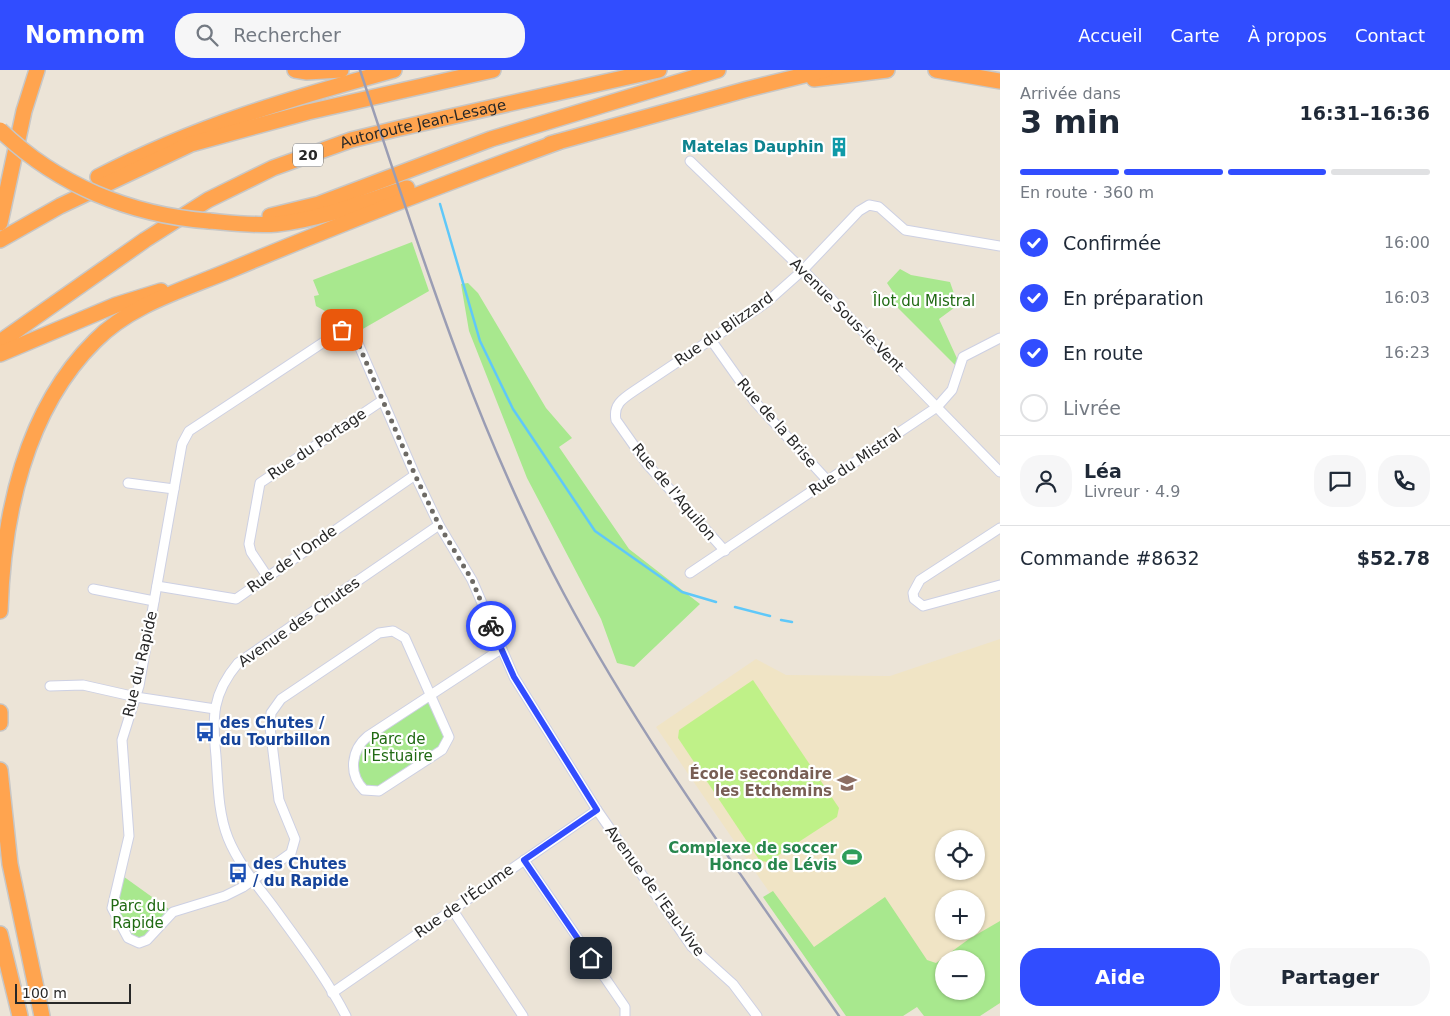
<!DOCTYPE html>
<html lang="fr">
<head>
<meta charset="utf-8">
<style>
	body { margin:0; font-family:"DejaVu Sans",sans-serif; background:#f6f6f7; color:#1f2937; height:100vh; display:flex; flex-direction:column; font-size:19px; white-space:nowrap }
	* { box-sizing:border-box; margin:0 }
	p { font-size:16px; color:#747a83 }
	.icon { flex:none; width:28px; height:28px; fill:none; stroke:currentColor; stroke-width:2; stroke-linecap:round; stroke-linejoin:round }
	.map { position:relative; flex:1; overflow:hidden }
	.side { display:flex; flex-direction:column; background:#fff; width:450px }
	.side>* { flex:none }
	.controls { position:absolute; left:935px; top:760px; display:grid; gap:10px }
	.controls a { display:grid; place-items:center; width:50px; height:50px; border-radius:50%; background:#fff; box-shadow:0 1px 4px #0004; font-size:25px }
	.scale { position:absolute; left:15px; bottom:12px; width:116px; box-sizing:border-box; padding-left:5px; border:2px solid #282828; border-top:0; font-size:14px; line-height:18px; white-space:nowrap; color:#282828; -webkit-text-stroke:4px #fff; paint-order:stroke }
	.pin { position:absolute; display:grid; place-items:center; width:42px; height:42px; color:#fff; margin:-21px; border-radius:10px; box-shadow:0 2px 8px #0006 }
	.courier { position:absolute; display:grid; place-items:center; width:50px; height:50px; margin:-25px; border:4px solid #314dff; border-radius:50%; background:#fff; color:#222; box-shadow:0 1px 6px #0007 }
	.overview em { font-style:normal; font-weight:700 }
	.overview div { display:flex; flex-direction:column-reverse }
	.overview { display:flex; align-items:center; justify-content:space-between; height:85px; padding:0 20px }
	h1 { font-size:32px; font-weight:700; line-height:38px }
	.bar { display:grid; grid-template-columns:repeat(4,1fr); gap:8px 5px; align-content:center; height:60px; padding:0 20px }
	.bar i { height:6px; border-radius:4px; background:#e0e1e3 }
	.bar .on { background:#314dff }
	.bar p { grid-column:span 4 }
	.line { display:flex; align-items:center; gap:12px; padding:0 20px; border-top:1px solid #e0e1e3 }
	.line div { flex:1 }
	.round { display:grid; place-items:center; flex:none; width:52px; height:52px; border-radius:20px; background:#f6f6f7 }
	ol { padding:0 20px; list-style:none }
	li { display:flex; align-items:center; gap:15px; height:55px }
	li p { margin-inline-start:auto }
	li .icon { padding:5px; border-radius:50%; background:#314dff; color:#fff; stroke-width:4 }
	li:last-child { color:#747a83 }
	li i { width:28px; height:28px; border:2px solid #e0e1e3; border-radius:50% }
	.primary-button { display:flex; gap:10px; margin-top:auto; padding:10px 20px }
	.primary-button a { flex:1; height:58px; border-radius:20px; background:#314dff; color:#fff; font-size:20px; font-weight:700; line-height:58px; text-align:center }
	.primary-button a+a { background:#f6f6f7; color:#1f2937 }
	header { display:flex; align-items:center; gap:30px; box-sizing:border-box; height:70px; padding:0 25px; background:#314dff; color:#fff }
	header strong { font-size:24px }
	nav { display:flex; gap:28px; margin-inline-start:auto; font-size:18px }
	.search { width:350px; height:45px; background:#f6f6f7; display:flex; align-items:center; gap:12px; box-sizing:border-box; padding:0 18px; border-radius:20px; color:#747a83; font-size:19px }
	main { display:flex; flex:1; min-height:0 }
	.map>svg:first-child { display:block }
</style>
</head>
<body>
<header>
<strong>Nomnom</strong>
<div class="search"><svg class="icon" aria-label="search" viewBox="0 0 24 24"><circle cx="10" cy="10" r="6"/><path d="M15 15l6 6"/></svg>Rechercher</div>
<nav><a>Accueil</a><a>Carte</a><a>À propos</a><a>Contact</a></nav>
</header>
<main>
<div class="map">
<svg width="1000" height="946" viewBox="0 0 1000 946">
	<rect width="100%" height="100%" fill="#ece4d7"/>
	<path fill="#f0e4c5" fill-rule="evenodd" d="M1000,569v367l-24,-47h-32v8l-131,-11 -157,-229 100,-68 30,16 104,1zM944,769h32v32h-32zM944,829h32v32h-32z"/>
	<g fill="#a8e88e" fill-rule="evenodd">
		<polygon points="412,172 429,221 354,264 349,260 335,265 325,241 316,236 314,226 319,225 313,210"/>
		<polygon points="900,199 911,205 950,212 958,235 939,249 960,295 959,299 887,227 893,222 887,213"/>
		<polygon points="468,213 478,223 546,338 572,368 559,377 629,479 700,534 634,597 617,593 601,549 527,408 469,261 461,214"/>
		<polygon points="430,626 447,674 371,722 354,700 360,673"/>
		<polygon points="120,804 173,842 147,870 133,871 112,832"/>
		<path d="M773,821l41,56 71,-50 42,63 9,3 33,-24 31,-18v82l-20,13h-56l-7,-9 -14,9h-57l-83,-119zM944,889h32v32h-32z"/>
	</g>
	<polygon fill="#bff188" points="753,610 839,738 837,747 768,792 760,791 678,668 679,660"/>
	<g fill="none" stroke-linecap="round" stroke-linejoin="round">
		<g stroke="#5fc8f9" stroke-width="2.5">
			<polyline points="440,134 480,271 513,339 595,461 682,522 716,532"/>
			<polyline points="735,537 770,546"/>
			<polyline points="781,550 792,552"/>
		</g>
		<defs>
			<g id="street">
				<polyline points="690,91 803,200 1000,402"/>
				<polyline points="711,270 755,332 827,410"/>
				<polyline points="128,413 174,419"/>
				<polyline points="1000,458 920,510 913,523 914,529 923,536 1000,515"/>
				<path d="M725,481l-78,-87 -31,-44c-3,-15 6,-21 18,-29l133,-89 36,-32 56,-59 10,-6 10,2 26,23 95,16"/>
				<polyline points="690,503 937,337 952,320 963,287 1000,268"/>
				<polyline points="267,506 251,482 249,474 260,413 383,330"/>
				<polyline points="157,516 236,529 415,405"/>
				<polyline points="93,519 154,531"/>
				<path d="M501,579l-133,87c-17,14 -20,38 -4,54l15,1 63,-41 7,-13 -44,-99 -12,-7 -14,2 -98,66 -10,14 -1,14 9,73 16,39 -4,14 -48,34 -18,9 -52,16 -26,28 -8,3 -11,-5 -16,-30 17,-72 -7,-96 17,-54 43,-242 7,-13 153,-101h7l5,4 61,141 24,50 33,55 42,97 83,133 95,137 41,37 24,32"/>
				<polyline points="50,616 83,615 136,627 215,639"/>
				<polyline points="524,790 625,937 625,946"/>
				<polyline points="452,839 523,946"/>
				<polyline points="332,923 597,740"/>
				<path d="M346,946c-20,-39 -48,-75 -74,-111 -16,-21 -34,-42 -44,-67 -10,-25 -10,-55 -12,-82 -4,-39 -4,-62 22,-93l201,-138"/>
			</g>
			<g id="highway">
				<polyline points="295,0 307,2 341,0"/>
				<polyline points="936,0 1000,11"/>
				<polyline points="814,9 887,0"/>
				<polyline points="550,74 748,19 825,0"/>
				<path d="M98,107c97,-51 191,-78 296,-107"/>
				<polyline points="270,146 319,134 491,69 718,0"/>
				<path d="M209,151c22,2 46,5 68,3 45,-5 87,-22 130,-36"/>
				<polyline points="0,153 24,41 37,0"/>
				<polyline points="0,170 60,136 191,74 308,42 493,0"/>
				<path id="s1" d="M0,272l145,-102 63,-40 65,-32 78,-28 45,-11 263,-59"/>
				<polyline points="0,284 116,235 161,221"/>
				<path d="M0,541c3,-95 25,-201 95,-270 36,-37 91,-52 138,-72 107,-45 216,-87 325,-127"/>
				<polyline points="0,642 0,653"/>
				<polyline points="0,700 10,794 42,946"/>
				<polyline points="0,864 20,946"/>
			</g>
		</defs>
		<use href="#street" stroke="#cdd0e3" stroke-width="11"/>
		<use href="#highway" stroke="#c7c7c7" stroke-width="18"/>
		<use href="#street" stroke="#fff" stroke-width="9"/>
		<use href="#highway" stroke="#ffa44f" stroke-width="15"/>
		<path stroke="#9a9db4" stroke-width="2.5" d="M360,0c59,178 115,358 204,524 79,148 180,284 275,422"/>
		<defs>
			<path id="highway-bridge" d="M0,60c57,55 130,85 209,91"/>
		</defs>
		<use href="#highway-bridge" stroke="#c7c7c7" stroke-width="18" stroke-linecap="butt"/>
		<use href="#highway-bridge" stroke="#ffa44f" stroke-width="15"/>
	</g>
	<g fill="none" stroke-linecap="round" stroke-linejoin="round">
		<polyline stroke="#6d6a65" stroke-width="5" stroke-dasharray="0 9" points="342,260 348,260 354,264 415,405 439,455 472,510 491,556"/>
		<polyline stroke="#314dff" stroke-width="6" points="491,556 514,607 597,740 524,790 591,888"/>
	</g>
	<defs>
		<symbol id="building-bare" viewBox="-9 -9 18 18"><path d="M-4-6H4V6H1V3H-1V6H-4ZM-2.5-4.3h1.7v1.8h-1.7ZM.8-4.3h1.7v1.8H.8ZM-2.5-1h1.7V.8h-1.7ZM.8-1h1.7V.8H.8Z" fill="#0f9aa8" stroke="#fff" stroke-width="2.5" paint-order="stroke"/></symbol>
		<symbol id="bus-bare" viewBox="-9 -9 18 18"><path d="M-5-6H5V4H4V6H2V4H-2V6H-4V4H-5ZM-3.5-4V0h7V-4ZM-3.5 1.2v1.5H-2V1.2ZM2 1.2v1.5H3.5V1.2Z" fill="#1a4fb4" stroke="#fff" stroke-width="2.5" paint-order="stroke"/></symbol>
		<symbol id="school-bare" viewBox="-9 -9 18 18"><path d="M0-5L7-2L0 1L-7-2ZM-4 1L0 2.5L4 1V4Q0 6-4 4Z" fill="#8d6e63" stroke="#fff" stroke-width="2.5" paint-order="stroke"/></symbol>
		<symbol id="stadium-bare" viewBox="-9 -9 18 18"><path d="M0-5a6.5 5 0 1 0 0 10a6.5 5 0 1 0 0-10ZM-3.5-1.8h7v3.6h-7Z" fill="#2e9e5b" stroke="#fff" stroke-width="2.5" paint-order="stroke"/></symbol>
	</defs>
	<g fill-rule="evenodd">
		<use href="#building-bare" x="825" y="63" width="28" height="28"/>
		<use href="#bus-bare" x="191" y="648" width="28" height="28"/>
		<use href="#school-bare" x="833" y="699" width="28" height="28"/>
		<use href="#stadium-bare" x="838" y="773" width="28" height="28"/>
		<use href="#bus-bare" x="224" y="789" width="28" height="28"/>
	</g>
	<g text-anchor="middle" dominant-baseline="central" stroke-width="4.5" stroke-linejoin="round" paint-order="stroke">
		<rect fill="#fff" stroke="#686868" stroke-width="1" x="293" y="73.5" width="30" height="23" rx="4"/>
		<g font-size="14" font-weight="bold" fill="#282828">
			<text x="308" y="85">20</text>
		</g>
		<g font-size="15" fill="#282828" stroke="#fff">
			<text stroke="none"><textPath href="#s1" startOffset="481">Autoroute Jean-Lesage</textPath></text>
			<text transform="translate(847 245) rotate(45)">Avenue Sous-le-Vent</text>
			<text transform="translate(724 259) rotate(-35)">Rue du Blizzard</text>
			<text transform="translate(777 353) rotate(49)">Rue de la Brise</text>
			<text transform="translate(317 374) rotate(-34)">Rue du Portage</text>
			<text transform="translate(855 392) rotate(-34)">Rue du Mistral</text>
			<text transform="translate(674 422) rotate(50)">Rue de l'Aquilon</text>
			<text transform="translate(292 489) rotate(-35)">Rue de l'Onde</text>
			<text transform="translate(299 552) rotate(-35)">Avenue des Chutes</text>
			<text transform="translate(140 594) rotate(-77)">Rue du Rapide</text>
			<text transform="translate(655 821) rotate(54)">Avenue de l'Eau-Vive</text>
			<text transform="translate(464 831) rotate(-35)">Rue de l'Écume</text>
		</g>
		<g font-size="15" font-weight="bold" fill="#0d838f" stroke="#fff" text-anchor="end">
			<text x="824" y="77">Matelas Dauphin</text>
		</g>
		<g font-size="15" fill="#206a13" stroke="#fff">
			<text x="924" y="231">Îlot du Mistral</text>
			<text x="398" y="669">Parc de<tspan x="398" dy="17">l'Estuaire</tspan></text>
			<text x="138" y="836">Parc du<tspan x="138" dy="17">Rapide</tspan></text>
		</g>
		<g font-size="15" font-weight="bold" fill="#164399" stroke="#fff" text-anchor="start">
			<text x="220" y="653">des Chutes /<tspan x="220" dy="17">du Tourbillon</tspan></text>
			<text x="253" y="794">des Chutes<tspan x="253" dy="17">/ du Rapide</tspan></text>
		</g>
		<g font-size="15" font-weight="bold" fill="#785e54" stroke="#fff" text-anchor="end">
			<text x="832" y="704">École secondaire<tspan x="832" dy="17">les Etchemins</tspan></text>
		</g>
		<g font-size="15" font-weight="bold" fill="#27864d" stroke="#fff" text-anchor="end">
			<text x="837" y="778">Complexe de soccer<tspan x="837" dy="17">Honco de Lévis</tspan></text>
		</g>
	</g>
</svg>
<div class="controls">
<a><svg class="icon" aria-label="locate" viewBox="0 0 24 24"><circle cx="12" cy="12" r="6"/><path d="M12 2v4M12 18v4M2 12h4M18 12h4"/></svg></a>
<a>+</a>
<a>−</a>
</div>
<div class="scale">100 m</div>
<div class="pin" style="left:342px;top:260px;background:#ea580c"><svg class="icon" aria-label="bag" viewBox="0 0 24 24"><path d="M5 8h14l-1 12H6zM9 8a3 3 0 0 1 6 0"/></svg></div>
<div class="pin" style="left:591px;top:888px;background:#1f2937"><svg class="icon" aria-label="home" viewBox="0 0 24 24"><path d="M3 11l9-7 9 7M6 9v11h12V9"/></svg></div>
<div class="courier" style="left:491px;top:556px"><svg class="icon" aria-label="bike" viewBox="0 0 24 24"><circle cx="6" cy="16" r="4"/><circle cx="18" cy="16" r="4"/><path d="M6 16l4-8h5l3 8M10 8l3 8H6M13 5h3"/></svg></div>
</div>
<section class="side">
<div class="overview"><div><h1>3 min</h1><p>Arrivée dans</p></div><em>16:31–16:36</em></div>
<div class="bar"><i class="on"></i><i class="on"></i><i class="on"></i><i></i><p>En route · 360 m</p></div>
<ol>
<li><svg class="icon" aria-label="check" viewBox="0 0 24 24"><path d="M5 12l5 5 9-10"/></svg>Confirmée<p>16:00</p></li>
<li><svg class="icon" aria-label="check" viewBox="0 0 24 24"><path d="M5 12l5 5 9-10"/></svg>En préparation<p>16:03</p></li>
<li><svg class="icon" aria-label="check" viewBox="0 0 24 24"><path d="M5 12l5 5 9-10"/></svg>En route<p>16:23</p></li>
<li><i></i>Livrée</li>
</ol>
<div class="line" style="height:90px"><a class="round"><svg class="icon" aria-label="person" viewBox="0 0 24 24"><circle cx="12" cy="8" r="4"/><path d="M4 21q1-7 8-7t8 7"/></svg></a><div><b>Léa</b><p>Livreur · 4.9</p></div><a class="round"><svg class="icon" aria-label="chat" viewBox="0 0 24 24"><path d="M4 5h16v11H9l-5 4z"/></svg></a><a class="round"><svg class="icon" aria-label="phone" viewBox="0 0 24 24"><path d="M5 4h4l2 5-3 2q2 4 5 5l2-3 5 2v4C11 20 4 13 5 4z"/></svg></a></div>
<div class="line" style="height:65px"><div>Commande #8632</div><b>$52.78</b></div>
<div class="primary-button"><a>Aide</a><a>Partager</a></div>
</section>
</main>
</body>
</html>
